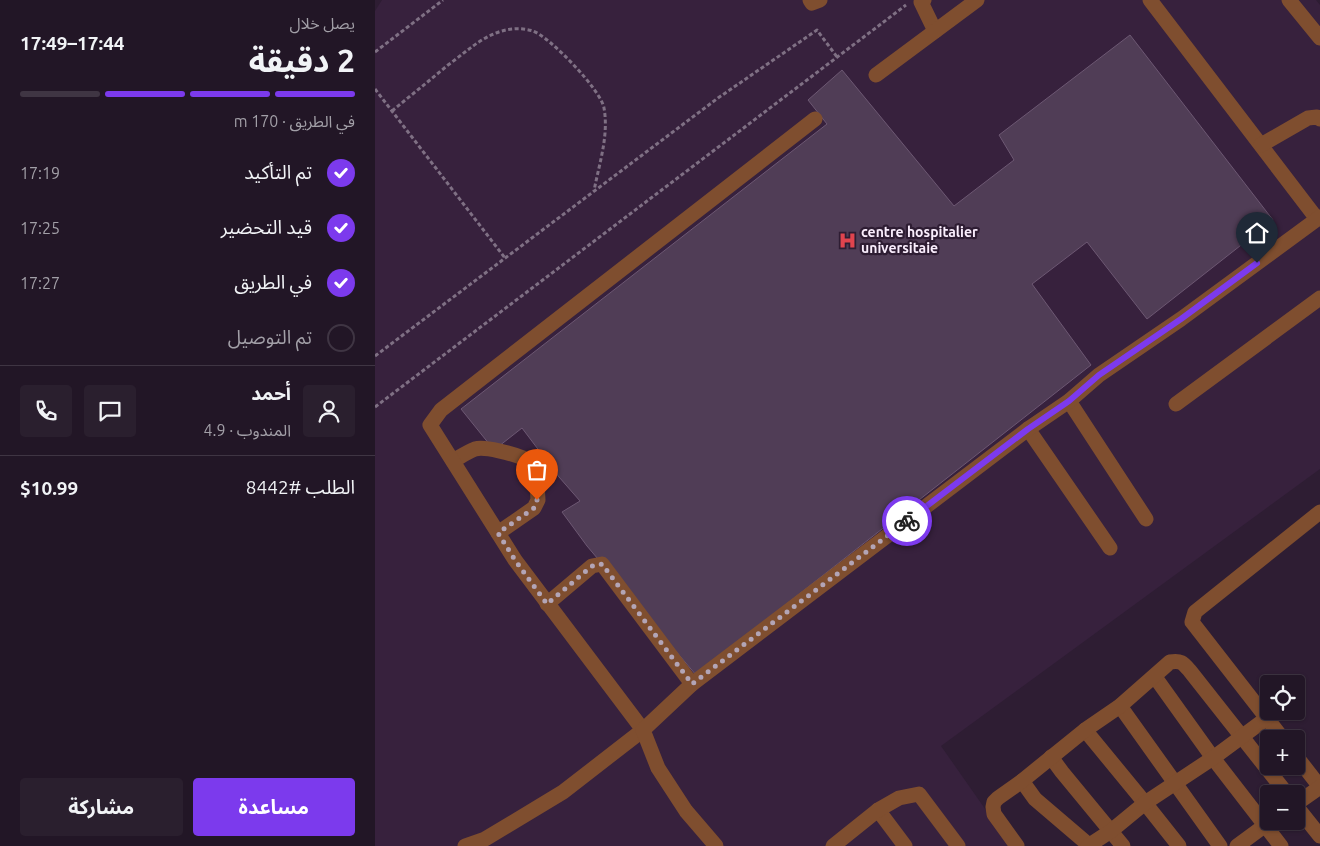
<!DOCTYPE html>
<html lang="ar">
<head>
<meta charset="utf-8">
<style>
	body { margin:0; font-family:Ubuntu,"Noto Sans Arabic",sans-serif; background:#2a1f2e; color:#f1f3f6; direction:rtl; height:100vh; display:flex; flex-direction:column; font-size:19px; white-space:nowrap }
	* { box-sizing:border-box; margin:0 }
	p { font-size:16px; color:#a29fa7 }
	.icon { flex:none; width:28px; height:28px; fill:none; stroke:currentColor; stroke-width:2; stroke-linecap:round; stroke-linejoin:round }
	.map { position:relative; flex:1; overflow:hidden; direction:ltr }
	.drawer { display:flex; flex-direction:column; background:#221626; width:375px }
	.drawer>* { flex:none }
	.fabs { position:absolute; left:885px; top:675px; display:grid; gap:10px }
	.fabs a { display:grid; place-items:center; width:45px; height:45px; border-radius:5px; background:#221626; box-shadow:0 1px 4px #0004,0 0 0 1px #3f3543; font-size:25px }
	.pin { position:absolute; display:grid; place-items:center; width:42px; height:42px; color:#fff; margin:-51px -21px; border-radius:50% 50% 50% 0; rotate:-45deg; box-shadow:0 0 5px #0007 }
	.pin .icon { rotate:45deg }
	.courier { position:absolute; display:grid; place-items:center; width:50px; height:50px; margin:-25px; border:4px solid #7c3aed; border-radius:50%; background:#fff; color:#222; box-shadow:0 1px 6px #0007 }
	.overview em { font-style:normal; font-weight:700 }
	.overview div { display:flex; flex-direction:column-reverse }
	.overview { display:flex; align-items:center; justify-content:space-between; height:85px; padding:0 20px }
	h1 { font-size:32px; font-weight:700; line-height:38px }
	.bar { display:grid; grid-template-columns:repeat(4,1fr); gap:8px 5px; align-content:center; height:60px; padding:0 20px }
	.bar i { height:6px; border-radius:4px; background:#3f3543 }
	.bar .current { background:#7c3aed }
	.bar p { grid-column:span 4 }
	.line { display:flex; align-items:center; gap:12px; padding:0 20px; border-top:1px solid #3f3543 }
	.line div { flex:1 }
	.round { display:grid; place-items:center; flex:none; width:52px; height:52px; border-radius:5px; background:#2a1f2e }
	ol { padding:0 20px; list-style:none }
	li { display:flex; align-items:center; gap:15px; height:55px }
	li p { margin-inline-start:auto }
	li .icon { padding:5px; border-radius:50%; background:#7c3aed; color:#fff; stroke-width:4 }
	li:last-child { color:#a29fa7 }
	li i { width:28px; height:28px; border:2px solid #3f3543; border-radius:50% }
	.button { display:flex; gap:10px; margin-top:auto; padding:10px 20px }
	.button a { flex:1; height:58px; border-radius:5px; background:#7c3aed; color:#fff; font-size:20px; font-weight:700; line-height:58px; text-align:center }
	.button a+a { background:#2a1f2e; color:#f1f3f6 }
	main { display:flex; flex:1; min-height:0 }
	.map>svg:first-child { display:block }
</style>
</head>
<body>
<main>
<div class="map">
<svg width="945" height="846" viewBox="0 0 945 846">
	<rect width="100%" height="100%" fill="#2e1d33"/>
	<polygon fill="#37213d" points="7,0 941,0 945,5 945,469 566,746 636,846 0,846 0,11"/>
	<polygon fill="#503d56" stroke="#6d5873" points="755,35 898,220 772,319 712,242 657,284 716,365 321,675 212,546 187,512 205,501 184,477 147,428 119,450 86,409 452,124 433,100 467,70 579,206 639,160 624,135"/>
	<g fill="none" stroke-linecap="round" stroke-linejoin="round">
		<g stroke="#7f7084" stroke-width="3" stroke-dasharray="4 2.5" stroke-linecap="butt">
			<polyline points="0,52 68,0"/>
			<polyline points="0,89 130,258"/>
			<path d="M17,111c18,-15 37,-30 56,-46 18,-13 33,-28 54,-34 10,-3 21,-3 31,0 17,6 68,59 71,77 5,28 -5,56 -10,83"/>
			<polyline points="0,356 343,98 442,30 462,57"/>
			<polyline points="0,407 531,5"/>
		</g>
		<g stroke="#7f4e2f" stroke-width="15">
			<polyline points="435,0 437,3 445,0"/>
			<polyline points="549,0 546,2 560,31"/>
			<polyline points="775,0 942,219"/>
			<polyline points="914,0 945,38"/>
			<polyline points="501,75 602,0"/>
			<polyline points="886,145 933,118 942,117 945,119"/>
			<polyline points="694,401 771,519"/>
			<polyline points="801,404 945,298"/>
			<polyline points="653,429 735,548"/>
			<path d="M78,461c7,-4 14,-9 22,-12 10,-3 38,5 48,9l14,25 1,17 -4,8 -36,25"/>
			<polyline points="172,604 217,566 227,564 317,684"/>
			<polyline points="780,677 838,758 906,846"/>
			<polyline points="745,706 845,846"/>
			<polyline points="710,730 770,803 804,846"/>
			<polyline points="908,739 817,622 820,612 945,512"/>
			<polyline points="921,756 945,787"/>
			<polyline points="676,757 687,772 748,846"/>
			<polyline points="647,781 660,799 715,846"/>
			<polyline points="921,804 945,787"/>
			<polyline points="921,806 945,836"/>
			<polyline points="503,810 530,846"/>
			<polyline points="90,846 110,839 188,792 268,730 140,560 55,425 66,410 440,119"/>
			<polyline points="341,846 311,811 283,768 268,730 317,684 653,429 694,401 724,375 806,319 945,217"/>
			<polyline points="458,846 503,810 524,798 544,794 583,846"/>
			<path d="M642,846l-23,-32 -1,-7 1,-5 4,-4 24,-17 63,-51 35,-24 50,-44c11,-2 13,1 20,9l97,123"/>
			<polyline points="713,846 736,831 770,803 838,758 892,718"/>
			<polyline points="862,846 896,821"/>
		</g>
	</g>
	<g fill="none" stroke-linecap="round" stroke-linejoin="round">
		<polyline stroke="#b3a5b6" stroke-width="5" stroke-dasharray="0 9" points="162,500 159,508 123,533 140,560 172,604 217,566 227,564 317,684 532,521"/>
		<polyline stroke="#7c3aed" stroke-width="6" points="532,521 653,429 694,401 724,375 806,319 882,263"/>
	</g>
	<defs>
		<symbol id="hospital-bare" viewBox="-9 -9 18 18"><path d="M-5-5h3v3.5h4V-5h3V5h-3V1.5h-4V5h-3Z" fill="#e0444e" stroke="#2e1d33" stroke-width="2.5" paint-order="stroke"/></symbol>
	</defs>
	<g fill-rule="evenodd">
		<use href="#hospital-bare" x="460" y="228" width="25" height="25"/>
	</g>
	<g text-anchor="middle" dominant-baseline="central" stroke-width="4.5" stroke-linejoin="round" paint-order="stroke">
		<g font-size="14" font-weight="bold" fill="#faeefd" stroke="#2e1d33" text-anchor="start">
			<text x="486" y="232">centre hospitalier<tspan x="486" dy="16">universitaie</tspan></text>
		</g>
	</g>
</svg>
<div class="fabs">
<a><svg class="icon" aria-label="locate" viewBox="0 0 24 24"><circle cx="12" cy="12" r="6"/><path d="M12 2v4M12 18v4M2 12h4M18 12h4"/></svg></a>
<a>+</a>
<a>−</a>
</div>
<div class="pin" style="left:162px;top:500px;background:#ea580c"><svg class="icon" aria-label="bag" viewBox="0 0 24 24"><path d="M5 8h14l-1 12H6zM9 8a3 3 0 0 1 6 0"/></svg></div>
<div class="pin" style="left:882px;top:263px;background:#1f2937"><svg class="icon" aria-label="home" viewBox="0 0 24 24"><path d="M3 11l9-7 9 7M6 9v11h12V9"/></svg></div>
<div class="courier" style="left:532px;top:521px"><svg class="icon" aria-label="bike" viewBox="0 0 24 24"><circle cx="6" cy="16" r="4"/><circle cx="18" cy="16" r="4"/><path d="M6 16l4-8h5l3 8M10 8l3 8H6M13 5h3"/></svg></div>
</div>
<section class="drawer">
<div class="overview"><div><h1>2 دقيقة</h1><p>يصل خلال</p></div><em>17:44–17:49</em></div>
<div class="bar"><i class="current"></i><i class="current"></i><i class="current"></i><i></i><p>في الطريق · 170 m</p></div>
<ol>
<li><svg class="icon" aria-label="check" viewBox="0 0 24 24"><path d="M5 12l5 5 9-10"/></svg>تم التأكيد<p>17:19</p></li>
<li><svg class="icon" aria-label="check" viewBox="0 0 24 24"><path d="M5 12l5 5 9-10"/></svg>قيد التحضير<p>17:25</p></li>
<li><svg class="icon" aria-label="check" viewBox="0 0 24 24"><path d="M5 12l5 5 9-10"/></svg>في الطريق<p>17:27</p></li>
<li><i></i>تم التوصيل</li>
</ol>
<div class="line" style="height:90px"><a class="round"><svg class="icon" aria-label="person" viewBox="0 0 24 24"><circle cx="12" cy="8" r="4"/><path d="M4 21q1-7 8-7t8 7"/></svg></a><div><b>أحمد</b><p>المندوب · 4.9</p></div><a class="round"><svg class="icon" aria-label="chat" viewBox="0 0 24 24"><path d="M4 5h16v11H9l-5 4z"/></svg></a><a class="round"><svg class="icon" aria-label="phone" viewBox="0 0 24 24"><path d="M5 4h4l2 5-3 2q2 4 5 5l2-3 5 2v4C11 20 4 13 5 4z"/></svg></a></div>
<div class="line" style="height:65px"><div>الطلب #8442</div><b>$10.99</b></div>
<div class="button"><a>مساعدة</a><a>مشاركة</a></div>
</section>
</main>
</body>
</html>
